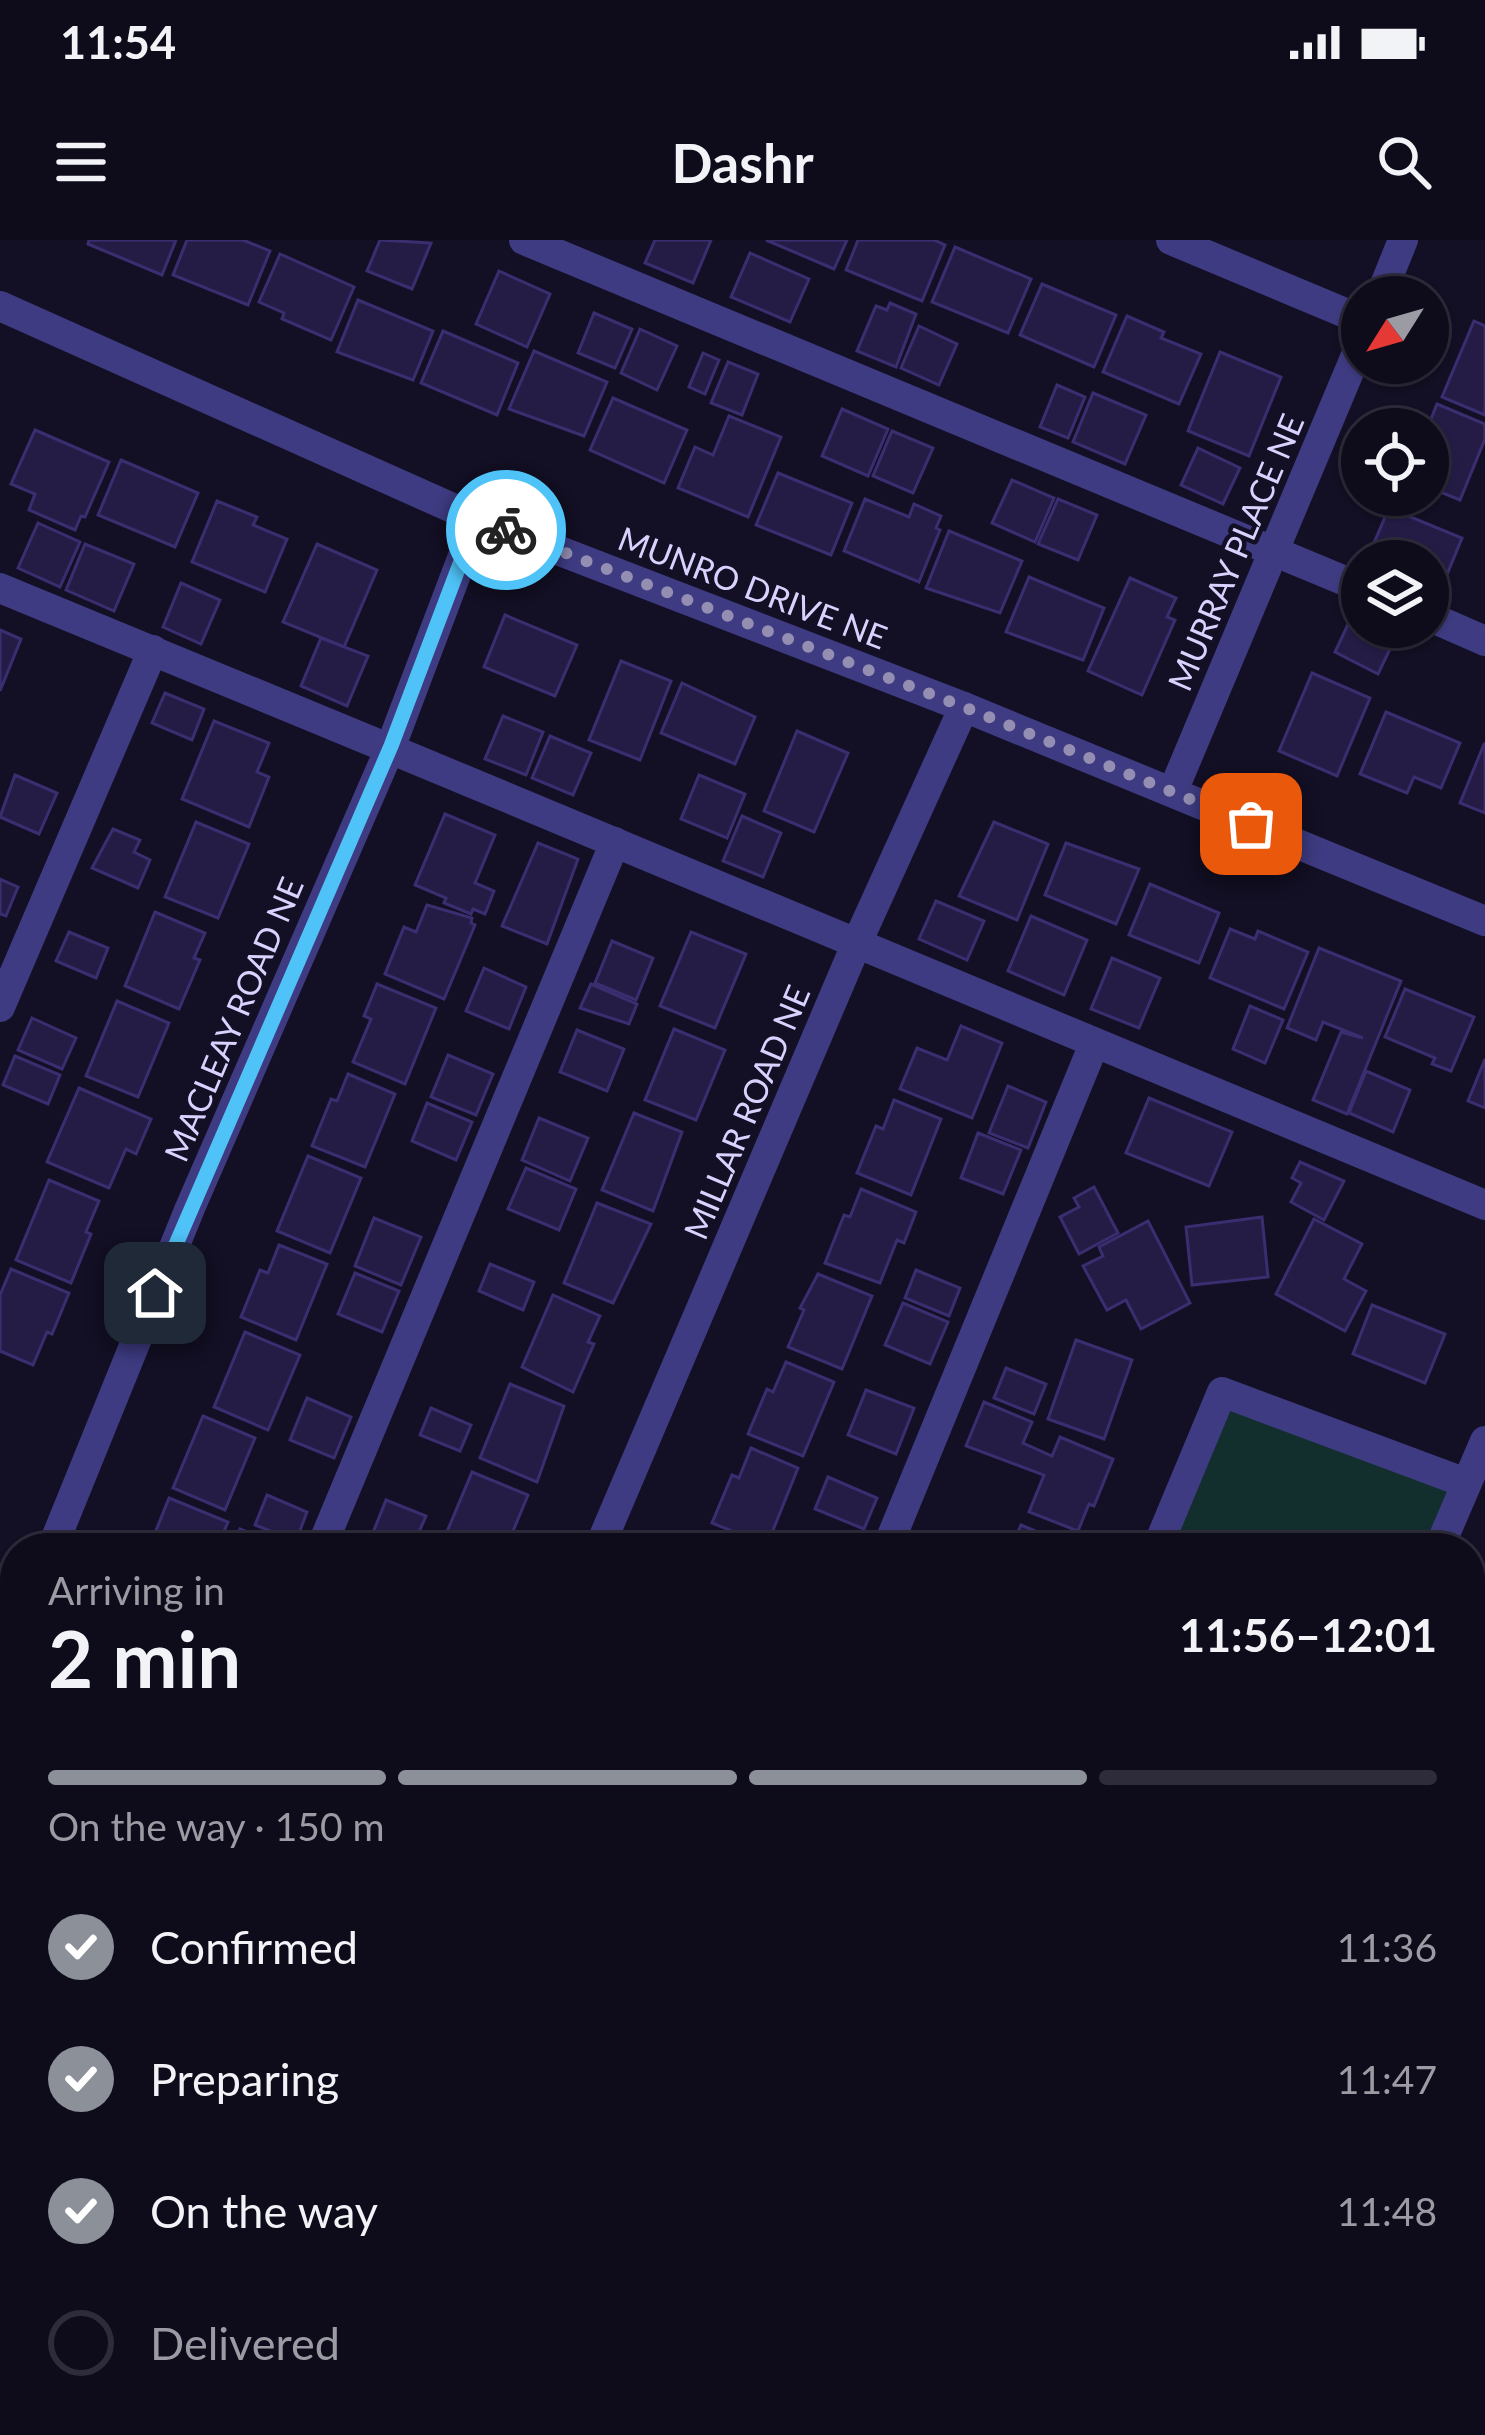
<!DOCTYPE html>
<html lang="en">
<head>
<meta charset="utf-8">
<style>
	body { margin:0; font-family:Lato,sans-serif; background:#1c1928; color:#f1f3f6; height:100vh; display:flex; flex-direction:column; font-size:45px; white-space:nowrap }
	* { box-sizing:border-box; margin:0 }
	p { font-size:39px; color:#9b9ba3 }
	.icon { flex:none; width:66px; height:66px; fill:none; stroke:currentColor; stroke-width:2; stroke-linecap:round; stroke-linejoin:round }
	.map { position:relative; flex:1; overflow:hidden }
	.panel { position:absolute; left:0px; top:1293px; width:1485px; height:903px; display:flex; flex-direction:column; background:#0e0b1b; border-radius:48px 48px 0 0; box-shadow:0 3px 9px #0004,0 0 0 3px #2e2b3a }
	.panel>* { flex:none }
	.needle { width:78px; rotate:233deg }
	.buttons { position:absolute; left:1341px; top:36px; display:grid; gap:24px }
	.buttons a { display:grid; place-items:center; width:108px; height:108px; border-radius:50%; background:#0e0b1b; box-shadow:0 3px 9px #0004,0 0 0 3px #2e2b3a; font-size:60px }
	.pin { position:absolute; display:grid; place-items:center; width:102px; height:102px; color:#fff; margin:-51px; border-radius:24px; box-shadow:0 6px 18px #0006 }
	.courier { position:absolute; display:grid; place-items:center; width:120px; height:120px; margin:-60px; border:9px solid #4fc3f7; border-radius:50%; background:#fff; color:#222; box-shadow:0 3px 15px #0007 }
	.headline em { font-style:normal; font-weight:700 }
	.headline div { display:flex; flex-direction:column-reverse }
	.headline { display:flex; align-items:center; justify-content:space-between; height:204px; padding:0 48px }
	h1 { font-size:78px; font-weight:700; line-height:90px }
	.bar { display:grid; grid-template-columns:repeat(4,1fr); gap:18px 12px; align-content:center; height:144px; padding:0 48px }
	.bar i { height:15px; border-radius:9px; background:#2e2b3a }
	.bar .selected { background:#8c9099 }
	.bar p { grid-column:span 4 }
	ol { padding:0 48px; list-style:none }
	li { display:flex; align-items:center; gap:36px; height:132px }
	li p { margin-inline-start:auto }
	li .icon { padding:12px; border-radius:50%; background:#8c9099; color:#fff; stroke-width:4 }
	li:last-child { color:#9b9ba3 }
	li i { width:66px; height:66px; border:6px solid #2e2b3a; border-radius:50% }
	.status { display:flex; justify-content:space-between; align-items:center; height:84px; padding:0 60px; background:#0e0b1b; direction:ltr }
	.status svg { height:33px; fill:currentColor }
	header { display:flex; justify-content:space-between; align-items:center; height:156px; padding:0 48px; background:#0e0b1b; font-size:54px; font-weight:700 }
	.map>svg:first-child { display:block }
</style>
</head>
<body>
<div class="status"><b>11:54</b><svg viewBox="0 0 49 12"><path d="M0 12V9h3v3zM5 12V6h3v6zM10 12V3h3v9zM15 12V0h3v12zM26 1h20v11H26zM47 4h2v5h-2z"/></svg></div>
<header><svg class="icon" aria-label="menu" viewBox="0 0 24 24"><path d="M4 6h16M4 12h16M4 18h16"/></svg>Dashr<svg class="icon" aria-label="search" viewBox="0 0 24 24"><circle cx="10" cy="10" r="6"/><path d="M15 15l6 6"/></svg></header>
<div class="map">
<svg width="1485" height="2195" viewBox="0 0 1485 2195">
	<rect width="100%" height="100%" fill="#130f24"/>
	<g fill="#122e2d">
		<polygon points="1222,1152 1466,1243 1439,1308 1157,1308"/>
		<polygon points="787,2181 1064,2181 1056,2195 778,2195"/>
	</g>
	<g fill="#241c45" stroke="#3b2e70" stroke-width="3">
		<polygon points="89,0 176,0 162,35 88,4"/>
		<polygon points="187,0 243,0 270,11 248,65 173,35"/>
		<polygon points="380,0 431,3 412,49 367,31"/>
		<polygon points="655,0 711,0 693,43 645,23"/>
		<polygon points="766,0 847,0 834,29"/>
		<polygon points="858,0 934,0 945,5 922,61 846,30"/>
		<polygon points="955,7 1031,39 1008,93 932,62"/>
		<polygon points="750,13 809,39 790,82 731,57"/>
		<polygon points="280,14 354,47 331,100 282,79 284,73 259,62"/>
		<polygon points="499,31 550,54 527,107 476,84"/>
		<polygon points="1042,44 1116,75 1094,127 1020,95"/>
		<polygon points="358,60 433,91 413,140 337,112"/>
		<polygon points="890,63 916,74 896,127 857,111 876,66 887,70"/>
		<polygon points="594,73 632,89 615,128 578,113"/>
		<polygon points="1127,76 1164,92 1161,98 1201,114 1179,164 1103,132"/>
		<polygon points="1474,81 1485,86 1485,175 1442,157"/>
		<polygon points="919,86 957,104 939,145 901,128"/>
		<polygon points="640,89 677,106 657,150 621,133"/>
		<polygon points="443,91 518,123 497,175 421,143"/>
		<polygon points="534,111 607,142 584,196 509,169"/>
		<polygon points="1220,112 1281,137 1249,216 1188,191"/>
		<polygon points="703,113 719,120 705,154 689,147"/>
		<polygon points="728,122 758,134 742,175 711,163"/>
		<polygon points="1057,145 1085,157 1068,198 1040,187"/>
		<polygon points="1093,153 1146,175 1125,224 1073,202"/>
		<polygon points="613,158 687,190 664,243 590,210"/>
		<polygon points="1437,164 1485,184 1485,199 1460,260 1428,247 1427,189"/>
		<polygon points="842,169 888,189 868,236 822,216"/>
		<polygon points="729,176 781,197 748,277 678,248 695,207 713,215"/>
		<polygon points="35,190 109,222 85,277 81,276 75,290 29,270 35,254 11,244"/>
		<polygon points="892,191 933,208 913,253 873,236"/>
		<polygon points="1198,208 1240,228 1223,264 1181,245"/>
		<polygon points="121,220 198,253 175,307 98,275"/>
		<polygon points="778,233 852,263 831,315 756,285"/>
		<polygon points="1012,240 1054,258 1035,302 992,283"/>
		<polygon points="865,259 909,277 914,264 941,276 936,288 940,290 919,342 844,311"/>
		<polygon points="1058,259 1097,275 1078,320 1038,304"/>
		<polygon points="217,261 257,277 253,285 287,299 265,352 192,322"/>
		<polygon points="1389,268 1462,298 1441,349 1428,344 1428,321 1367,319"/>
		<polygon points="38,283 80,302 60,347 18,328"/>
		<polygon points="949,291 1022,321 1000,373 926,348"/>
		<polygon points="85,304 134,324 114,371 66,350"/>
		<polygon points="317,304 377,330 344,407 283,382"/>
		<polygon points="1029,337 1104,368 1083,420 1006,392"/>
		<polygon points="1130,338 1176,358 1167,377 1175,380 1142,455 1088,431"/>
		<polygon points="181,343 220,360 201,404 163,387"/>
		<polygon points="505,375 577,405 555,456 484,427"/>
		<polygon points="1350,380 1394,401 1378,434 1335,412"/>
		<polygon points="0,390 21,399 0,451"/>
		<polygon points="321,398 368,416 347,466 301,446"/>
		<polygon points="621,421 671,441 640,520 589,500"/>
		<polygon points="1312,433 1370,458 1337,536 1279,511"/>
		<polygon points="682,443 755,477 735,524 661,493"/>
		<polygon points="165,453 204,469 192,500 152,483"/>
		<polygon points="1386,472 1460,503 1441,548 1414,537 1407,553 1360,534"/>
		<polygon points="503,476 543,492 526,535 485,519"/>
		<polygon points="214,481 269,503 257,532 269,537 249,587 182,559"/>
		<polygon points="797,491 848,513 814,592 764,571"/>
		<polygon points="550,496 591,513 573,555 532,538"/>
		<polygon points="1484,504 1485,504 1485,573 1460,563"/>
		<polygon points="15,535 57,553 39,594 0,577"/>
		<polygon points="699,535 745,554 727,598 681,579"/>
		<polygon points="445,574 495,595 475,643 494,651 485,674 473,669 471,674 444,663 446,658 415,645"/>
		<polygon points="742,576 781,593 763,637 723,621"/>
		<polygon points="196,582 249,604 218,678 165,657"/>
		<polygon points="994,582 1048,604 1017,680 959,656"/>
		<polygon points="113,589 140,600 134,612 150,620 138,648 92,628"/>
		<polygon points="538,603 578,619 547,704 502,686"/>
		<polygon points="1066,603 1139,629 1116,684 1045,655"/>
		<polygon points="0,639 18,647 6,676 0,674"/>
		<polygon points="1150,644 1219,673 1199,723 1129,695"/>
		<polygon points="936,661 984,681 967,720 919,699"/>
		<polygon points="427,665 472,678 471,683 475,685 444,759 385,734 404,687 416,692"/>
		<polygon points="155,672 205,693 194,718 200,720 179,769 125,746"/>
		<polygon points="1031,676 1087,700 1064,755 1008,731"/>
		<polygon points="1230,689 1255,699 1258,691 1308,712 1284,769 1210,738"/>
		<polygon points="69,692 108,708 96,738 56,721"/>
		<polygon points="691,692 746,714 715,788 660,766"/>
		<polygon points="612,701 653,718 636,760 595,743"/>
		<polygon points="1319,708 1401,741 1347,874 1313,860 1341,792 1363,798 1323,782 1316,800 1287,788"/>
		<polygon points="1112,718 1160,738 1139,788 1091,769"/>
		<polygon points="484,728 526,747 509,789 466,771"/>
		<polygon points="377,744 436,768 405,844 353,822 371,779 364,776"/>
		<polygon points="591,744 637,764 629,784 580,768"/>
		<polygon points="1405,749 1474,777 1451,831 1432,824 1435,818 1385,797"/>
		<polygon points="117,761 169,783 138,857 86,836"/>
		<polygon points="1250,766 1283,780 1265,823 1233,809"/>
		<polygon points="32,778 76,798 62,829 18,810"/>
		<polygon points="961,786 1002,803 972,878 900,849 917,808 947,820"/>
		<polygon points="674,789 725,810 696,880 645,860"/>
		<polygon points="577,790 624,809 607,851 560,832"/>
		<polygon points="448,815 493,834 476,875 431,857"/>
		<polygon points="15,816 60,835 48,864 3,845"/>
		<polygon points="1485,819 1485,868 1468,861"/>
		<polygon points="1366,831 1410,850 1393,892 1349,873"/>
		<polygon points="348,834 395,854 365,927 312,906 331,859 337,861"/>
		<polygon points="1008,846 1046,862 1028,908 989,893"/>
		<polygon points="79,848 151,879 136,914 126,909 109,948 47,922"/>
		<polygon points="1149,858 1232,892 1209,946 1126,913"/>
		<polygon points="894,860 941,879 911,955 857,933 876,886 883,889"/>
		<polygon points="427,863 472,882 456,920 412,901"/>
		<polygon points="634,873 682,892 653,971 602,950"/>
		<polygon points="539,878 588,898 570,941 522,920"/>
		<polygon points="978,893 1021,910 1003,954 961,938"/>
		<polygon points="308,916 361,938 330,1013 277,991"/>
		<polygon points="1300,922 1344,941 1324,980 1291,962 1301,943 1292,938"/>
		<polygon points="526,928 576,949 559,990 508,969"/>
		<polygon points="49,940 99,961 86,992 91,994 71,1043 16,1020"/>
		<polygon points="1094,947 1118,993 1079,1014 1060,977 1079,967 1074,958"/>
		<polygon points="861,949 916,972 904,1003 897,1000 880,1043 825,1023 844,975 850,977"/>
		<polygon points="597,963 651,984 613,1063 564,1043"/>
		<polygon points="1262,977 1268,1037 1192,1045 1186,987"/>
		<polygon points="374,978 421,997 401,1045 355,1026"/>
		<polygon points="1314,979 1362,1004 1344,1039 1366,1051 1345,1091 1276,1054"/>
		<polygon points="1148,981 1190,1063 1141,1089 1126,1060 1107,1070 1083,1026 1103,1016 1099,1007"/>
		<polygon points="279,1005 327,1024 296,1100 241,1077 260,1030 268,1033"/>
		<polygon points="490,1024 534,1042 523,1070 479,1051"/>
		<polygon points="11,1029 69,1053 52,1094 47,1092 33,1125 0,1111 0,1055"/>
		<polygon points="916,1030 960,1048 949,1076 905,1058"/>
		<polygon points="355,1033 399,1051 382,1092 338,1074"/>
		<polygon points="818,1034 872,1056 842,1129 788,1107 804,1070 800,1068"/>
		<polygon points="553,1055 600,1076 588,1102 594,1104 573,1152 522,1127"/>
		<polygon points="903,1063 948,1082 930,1124 885,1105"/>
		<polygon points="1372,1065 1445,1094 1425,1143 1353,1114"/>
		<polygon points="245,1092 300,1115 268,1190 214,1167"/>
		<polygon points="1076,1100 1132,1120 1104,1199 1048,1179"/>
		<polygon points="786,1122 834,1142 803,1216 748,1194 767,1149 773,1152"/>
		<polygon points="1006,1128 1046,1144 1034,1174 994,1158"/>
		<polygon points="510,1144 564,1166 537,1242 480,1218"/>
		<polygon points="866,1150 914,1168 896,1214 848,1195"/>
		<polygon points="307,1158 351,1177 334,1218 290,1200"/>
		<polygon points="984,1162 1032,1182 1023,1203 1052,1216 1060,1197 1113,1219 1094,1266 1089,1264 1078,1291 1029,1272 1044,1235 966,1206"/>
		<polygon points="431,1168 471,1185 460,1211 420,1195"/>
		<polygon points="203,1176 255,1198 225,1270 173,1248"/>
		<polygon points="751,1208 798,1228 767,1305 712,1283 732,1235 739,1238"/>
		<polygon points="472,1232 528,1255 506,1308 441,1306"/>
		<polygon points="828,1237 877,1258 864,1289 815,1269"/>
		<polygon points="267,1255 307,1272 296,1301 255,1285"/>
		<polygon points="169,1258 228,1282 217,1308 149,1308"/>
		<polygon points="386,1260 426,1276 412,1308 372,1295"/>
		<polygon points="1021,1285 1074,1307 1073,1308 1011,1308"/>
		<polygon points="240,1289 284,1307 284,1308 232,1308"/>
		<polygon points="1470,1547 1485,1553 1485,1649 1470,1642"/>
		<polygon points="0,1589 11,1604 15,1601 15,1666 4,1674 0,1669"/>
		<polygon points="1485,1653 1485,1735 1478,1751 1470,1747 1470,1658 1481,1662"/>
		<polygon points="1470,1802 1485,1808 1484,1860 1470,1854"/>
		<polygon points="15,1908 15,1948 0,1929 0,1920"/>
		<polygon points="15,2044 15,2119 14,2119 0,2101 0,2056"/>
		<polygon points="1470,2164 1482,2169 1471,2195 1456,2195 1427,2183 1470,2181"/>
		<polygon points="181,2181 240,2181 241,2182 224,2195 191,2195"/>
		<polygon points="328,2181 387,2181 392,2187 384,2195 330,2195 322,2187"/>
		<polygon points="596,2181 616,2181 637,2195 587,2195"/>
		<polygon points="646,2181 688,2181 674,2195 659,2195"/>
	</g>
	<g fill="none" stroke-linecap="round" stroke-linejoin="round">
		<g stroke="#3e3b82" stroke-width="30">
			<polyline points="524,0 1362,348"/>
			<polyline points="1171,0 1362,80"/>
			<polyline points="1380,57 1403,0"/>
			<polyline points="0,66 477,279 964,467 1485,681"/>
			<path d="M0,348c496,203 989,412 1485,617"/>
			<polyline points="1428,376 1485,401"/>
			<polyline points="1173,551 1362,101"/>
			<polyline points="0,767 153,410"/>
			<polyline points="52,1308 190,968 391,506 477,279"/>
			<polyline points="321,1308 615,602"/>
			<polyline points="599,1308 856,705 964,467"/>
			<polyline points="887,1308 1094,804"/>
			<polyline points="1157,1308 1222,1152 1466,1243"/>
			<polyline points="1439,1308 1485,1201"/>
			<polyline points="0,1803 15,1823"/>
			<polyline points="1470,1975 1485,1939"/>
			<polyline points="286,2181 297,2195"/>
			<polyline points="1303,2181 1332,2195"/>
			<polyline points="32,2195 50,2181"/>
			<polyline points="424,2195 438,2181"/>
			<polyline points="778,2195 787,2181"/>
			<polyline points="1056,2195 1064,2181"/>
			<polyline points="1353,2195 1368,2181"/>
		</g>
	</g>
	<g fill="none" stroke-linecap="round" stroke-linejoin="round">
		<polyline stroke="#938eb2" stroke-width="12" stroke-dasharray="0 21.6" points="506,290 964,467 1251,584"/>
		<polyline stroke="#4fc3f7" stroke-width="15" points="155,1053 391,506 477,279 506,290"/>
	</g>
	<g text-anchor="middle" dominant-baseline="central" stroke-width="9" stroke-linejoin="round" paint-order="stroke">
		<g font-size="33" fill="#d8d3fe" stroke="#130f24">
			<text transform="translate(1235 312) rotate(-67)">MURRAY PLACE NE</text>
			<text transform="translate(753 347) rotate(21)">MUNRO DRIVE NE</text>
			<text transform="translate(233 779) rotate(-67)">MACLEAY ROAD NE</text>
			<text transform="translate(746 872) rotate(-67)">MILLAR ROAD NE</text>
		</g>
	</g>
</svg>
<div class="buttons">
<a><svg class="needle" viewBox="-14 -14 28 28"><path d="M0-13l5 13h-10z" fill="#e53935"/><path d="M0 13l5-13h-10z" fill="#9b9ba3"/></svg></a>
<a><svg class="icon" aria-label="locate" viewBox="0 0 24 24"><circle cx="12" cy="12" r="6"/><path d="M12 2v4M12 18v4M2 12h4M18 12h4"/></svg></a>
<a><svg class="icon" aria-label="layers" viewBox="0 0 24 24"><path d="M12 4l9 5-9 5-9-5zM3 14l9 5 9-5"/></svg></a>
</div>
<div class="pin" style="left:1251px;top:584px;background:#ea580c"><svg class="icon" aria-label="bag" viewBox="0 0 24 24"><path d="M5 8h14l-1 12H6zM9 8a3 3 0 0 1 6 0"/></svg></div>
<div class="pin" style="left:155px;top:1053px;background:#1f2937"><svg class="icon" aria-label="home" viewBox="0 0 24 24"><path d="M3 11l9-7 9 7M6 9v11h12V9"/></svg></div>
<div class="courier" style="left:506px;top:290px"><svg class="icon" aria-label="bike" viewBox="0 0 24 24"><circle cx="6" cy="16" r="4"/><circle cx="18" cy="16" r="4"/><path d="M6 16l4-8h5l3 8M10 8l3 8H6M13 5h3"/></svg></div>
<section class="panel">
<div class="headline"><div><h1>2 min</h1><p>Arriving in</p></div><em>11:56–12:01</em></div>
<div class="bar"><i class="selected"></i><i class="selected"></i><i class="selected"></i><i></i><p>On the way · 150 m</p></div>
<ol>
<li><svg class="icon" aria-label="check" viewBox="0 0 24 24"><path d="M5 12l5 5 9-10"/></svg>Confirmed<p>11:36</p></li>
<li><svg class="icon" aria-label="check" viewBox="0 0 24 24"><path d="M5 12l5 5 9-10"/></svg>Preparing<p>11:47</p></li>
<li><svg class="icon" aria-label="check" viewBox="0 0 24 24"><path d="M5 12l5 5 9-10"/></svg>On the way<p>11:48</p></li>
<li><i></i>Delivered</li>
</ol>
</section>
</div>
</body>
</html>
